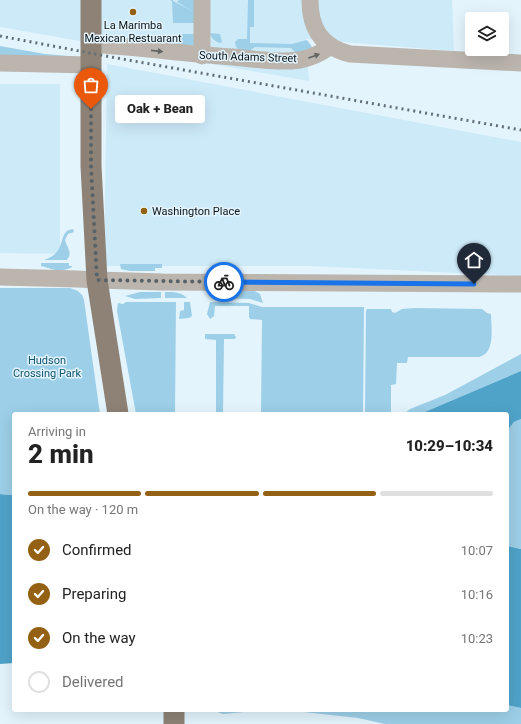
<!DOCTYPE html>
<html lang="en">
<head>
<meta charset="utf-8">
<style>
	body { margin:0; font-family:Roboto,sans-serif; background:#f6f6f6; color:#222; height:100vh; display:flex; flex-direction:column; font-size:15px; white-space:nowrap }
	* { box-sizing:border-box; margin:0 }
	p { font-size:13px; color:#767676 }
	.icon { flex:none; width:22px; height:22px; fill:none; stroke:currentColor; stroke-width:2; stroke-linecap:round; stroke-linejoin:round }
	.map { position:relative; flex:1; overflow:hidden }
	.sheet { position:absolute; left:12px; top:412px; width:497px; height:300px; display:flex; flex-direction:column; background:#fff; border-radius:4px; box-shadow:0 4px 16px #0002 }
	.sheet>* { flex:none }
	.tools { position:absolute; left:465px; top:12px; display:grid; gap:8px }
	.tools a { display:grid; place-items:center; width:44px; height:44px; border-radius:4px; background:#fff; box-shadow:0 4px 16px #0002; font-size:20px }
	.pin { position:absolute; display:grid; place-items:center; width:34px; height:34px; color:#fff; margin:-41px -17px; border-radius:50% 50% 50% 0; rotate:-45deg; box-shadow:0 0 4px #0007 }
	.pin .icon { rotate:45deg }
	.courier { position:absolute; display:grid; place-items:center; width:40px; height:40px; margin:-20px; border:3px solid #1a73e8; border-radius:50%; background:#fff; color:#222; box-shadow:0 1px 5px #0007 }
	.bubble { position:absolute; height:28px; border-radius:4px; background:#fff; box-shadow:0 4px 16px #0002; font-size:13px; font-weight:800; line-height:28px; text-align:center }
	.headline em { font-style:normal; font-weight:800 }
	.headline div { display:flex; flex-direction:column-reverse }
	.headline { display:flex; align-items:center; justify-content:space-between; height:68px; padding:0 16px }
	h1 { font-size:26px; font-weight:800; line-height:30px }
	.bar { display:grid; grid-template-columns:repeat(4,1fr); gap:6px 4px; align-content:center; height:48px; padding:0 16px }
	.bar i { height:5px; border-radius:3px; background:#e0e0e0 }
	.bar .current { background:#946114 }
	.bar p { grid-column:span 4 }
	ol { padding:0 16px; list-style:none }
	li { display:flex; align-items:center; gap:12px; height:44px }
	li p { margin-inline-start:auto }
	li .icon { padding:4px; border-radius:50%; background:#946114; color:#fff; stroke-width:4 }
	li:last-child { color:#767676 }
	li i { width:22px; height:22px; border:2px solid #e0e0e0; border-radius:50% }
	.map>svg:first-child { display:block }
</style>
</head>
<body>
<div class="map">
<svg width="521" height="724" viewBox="0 0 521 724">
	<rect width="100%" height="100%" fill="#e3f4fd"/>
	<g fill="#cdeaf9">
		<polygon points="0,0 452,0 454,51 306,39 309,81 0,27"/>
		<polygon points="107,64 521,142 521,276 311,266 104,266"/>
		<polygon points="0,84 60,84 60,254 0,253"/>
	</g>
	<g fill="#9dcfe8">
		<polygon points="170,0 173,0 173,1 194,12 177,2 179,0 197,0 197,23 173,23 172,1"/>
		<path d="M248,0h6v27h-4v16l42,1 15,-4 3,4 3,5 -17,4 -5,-5 -36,-1 -7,5c-7,-2 -13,-2 -13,-10l3,-3h9z"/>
		<path d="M209,33l11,1 2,8 -2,1c-5,-1 -9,-6 -11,-10z"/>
		<polygon points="179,34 197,34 195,46 159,42 162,35 168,38"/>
		<polygon points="0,46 45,54 68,56 61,58 0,57"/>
		<path d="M73,229l1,3 -6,2 -3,6c2,8 8,12 2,20h-23c25,-8 12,-29 29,-31z"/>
		<path d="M41,263h28v3h3v1c-14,7 -18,2 -31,-1z"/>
		<polygon points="120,264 162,264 162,268 155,268 155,271 130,271 121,269"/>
		<polygon points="0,288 70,288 78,291 82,295 84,300 100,414 14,414 14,495 8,495 0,494"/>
		<polygon points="253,290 260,294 263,303 250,299 213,298 225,292"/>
		<polygon points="140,292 161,292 161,298 135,299 125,296"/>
		<path d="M165,292c9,0 16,0 22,6h-22z"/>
		<polygon points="126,302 176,302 175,414 136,414 117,311 118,303 123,304"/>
		<polygon points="184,302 190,302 192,316 189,318 179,319 180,311 184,310"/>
		<polygon points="210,302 249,303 262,307 364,307 363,414 261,414 262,320 250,319 249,317 249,306 215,306 214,316 210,319 207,314"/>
		<path d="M415,308l67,1 5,4 4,1c0,13 5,39 -12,43h-71l-1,6h-10l-1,21 -5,1v28l-25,1 -1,-2 1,-101 1,-2h24l1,3 3,1 7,-4z"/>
		<polygon points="205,334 234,334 236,337 235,339 224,339 223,414 216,414 216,340 205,339"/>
		<polygon points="521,354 521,371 420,414 404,414 410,409 445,395"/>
		<polygon points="521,419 521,549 507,546 507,431 514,422"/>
		<polygon points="507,705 521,708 521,724 385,724 358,718 285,710 507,710"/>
		<polygon points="212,710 266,710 223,714"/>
	</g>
	<g fill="#4fa3c9">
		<polygon points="521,371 521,419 514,422 507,431 507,414 420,414"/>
		<polygon points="0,494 8,495 14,495 14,663 0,664"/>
		<polygon points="507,546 521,549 521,708 507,705"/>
	</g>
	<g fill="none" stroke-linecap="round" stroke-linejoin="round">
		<g stroke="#bbb5ae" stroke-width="17">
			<polyline points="202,0 202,56"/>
			<path d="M310,0c0,29 12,47 40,54l171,9"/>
			<path d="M90,44c48,3 96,10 143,13 21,2 47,6 67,3 12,-2 21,-7 31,-14"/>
			<polyline points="0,63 91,65"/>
			<polyline points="0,277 77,279 97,280 163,282 521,284"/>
		</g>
		<g stroke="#8d8275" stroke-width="21">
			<polyline points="91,0 91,166 97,280 118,414"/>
			<polyline points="174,710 174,724"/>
		</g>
		<polyline stroke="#646f75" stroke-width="3" stroke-dasharray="2 4" stroke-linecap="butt" points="0,36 111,57 521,130"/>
	</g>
	<defs><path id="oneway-solid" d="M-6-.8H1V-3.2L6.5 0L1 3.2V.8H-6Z"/></defs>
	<g fill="#646462">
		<use href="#oneway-solid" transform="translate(157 51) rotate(6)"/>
		<use href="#oneway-solid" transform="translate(314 56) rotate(-20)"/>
	</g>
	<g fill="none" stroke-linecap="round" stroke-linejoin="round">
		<polyline stroke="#576268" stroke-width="4" stroke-dasharray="0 7.2" points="91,109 91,166 97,280 224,282"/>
		<polyline stroke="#1a73e8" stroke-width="5" points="224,282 474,284"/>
	</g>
	<g fill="#946114" stroke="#e3f4fd" stroke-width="1.5">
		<circle cx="133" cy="12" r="4"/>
		<circle cx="144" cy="211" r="4"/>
	</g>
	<g text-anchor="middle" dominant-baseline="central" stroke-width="3" stroke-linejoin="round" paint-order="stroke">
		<g font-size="11" fill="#0c1417" stroke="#e3f4fd">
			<text x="133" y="25">La Marimba<tspan x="133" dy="13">Mexican Restuarant</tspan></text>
			<text x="152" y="211" text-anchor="start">Washington Place</text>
		</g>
		<g font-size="11" fill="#0c1417" stroke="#e3f4fd">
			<text transform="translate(248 57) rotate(2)">South Adams Street</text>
		</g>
		<g font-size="11" fill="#10546f" stroke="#e3f4fd">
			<text x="47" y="360">Hudson<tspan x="47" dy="13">Crossing Park</tspan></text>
		</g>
	</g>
</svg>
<div class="tools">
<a><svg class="icon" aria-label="layers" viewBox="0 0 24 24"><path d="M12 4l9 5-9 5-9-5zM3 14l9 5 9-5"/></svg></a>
</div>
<div class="pin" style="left:91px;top:109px;background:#ea580c"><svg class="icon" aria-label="bag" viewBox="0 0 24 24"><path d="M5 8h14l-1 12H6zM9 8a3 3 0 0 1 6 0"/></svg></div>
<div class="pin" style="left:474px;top:284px;background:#1f2937"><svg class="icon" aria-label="home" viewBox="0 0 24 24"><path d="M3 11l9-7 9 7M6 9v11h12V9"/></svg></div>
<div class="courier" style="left:224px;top:282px"><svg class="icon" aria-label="bike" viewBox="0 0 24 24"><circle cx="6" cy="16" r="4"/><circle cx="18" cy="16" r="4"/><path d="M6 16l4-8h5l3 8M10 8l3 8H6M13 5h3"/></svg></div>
<div class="bubble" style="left:115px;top:95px;width:90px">Oak + Bean</div>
<section class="sheet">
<div class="headline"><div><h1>2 min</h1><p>Arriving in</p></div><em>10:29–10:34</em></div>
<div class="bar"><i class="current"></i><i class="current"></i><i class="current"></i><i></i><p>On the way · 120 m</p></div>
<ol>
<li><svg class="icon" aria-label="check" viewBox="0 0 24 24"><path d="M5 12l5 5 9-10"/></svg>Confirmed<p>10:07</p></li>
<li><svg class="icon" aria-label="check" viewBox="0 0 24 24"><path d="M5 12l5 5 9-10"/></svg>Preparing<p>10:16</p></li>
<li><svg class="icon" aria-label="check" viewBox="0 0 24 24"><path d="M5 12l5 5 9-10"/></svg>On the way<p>10:23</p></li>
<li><i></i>Delivered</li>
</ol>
</section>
</div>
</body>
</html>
